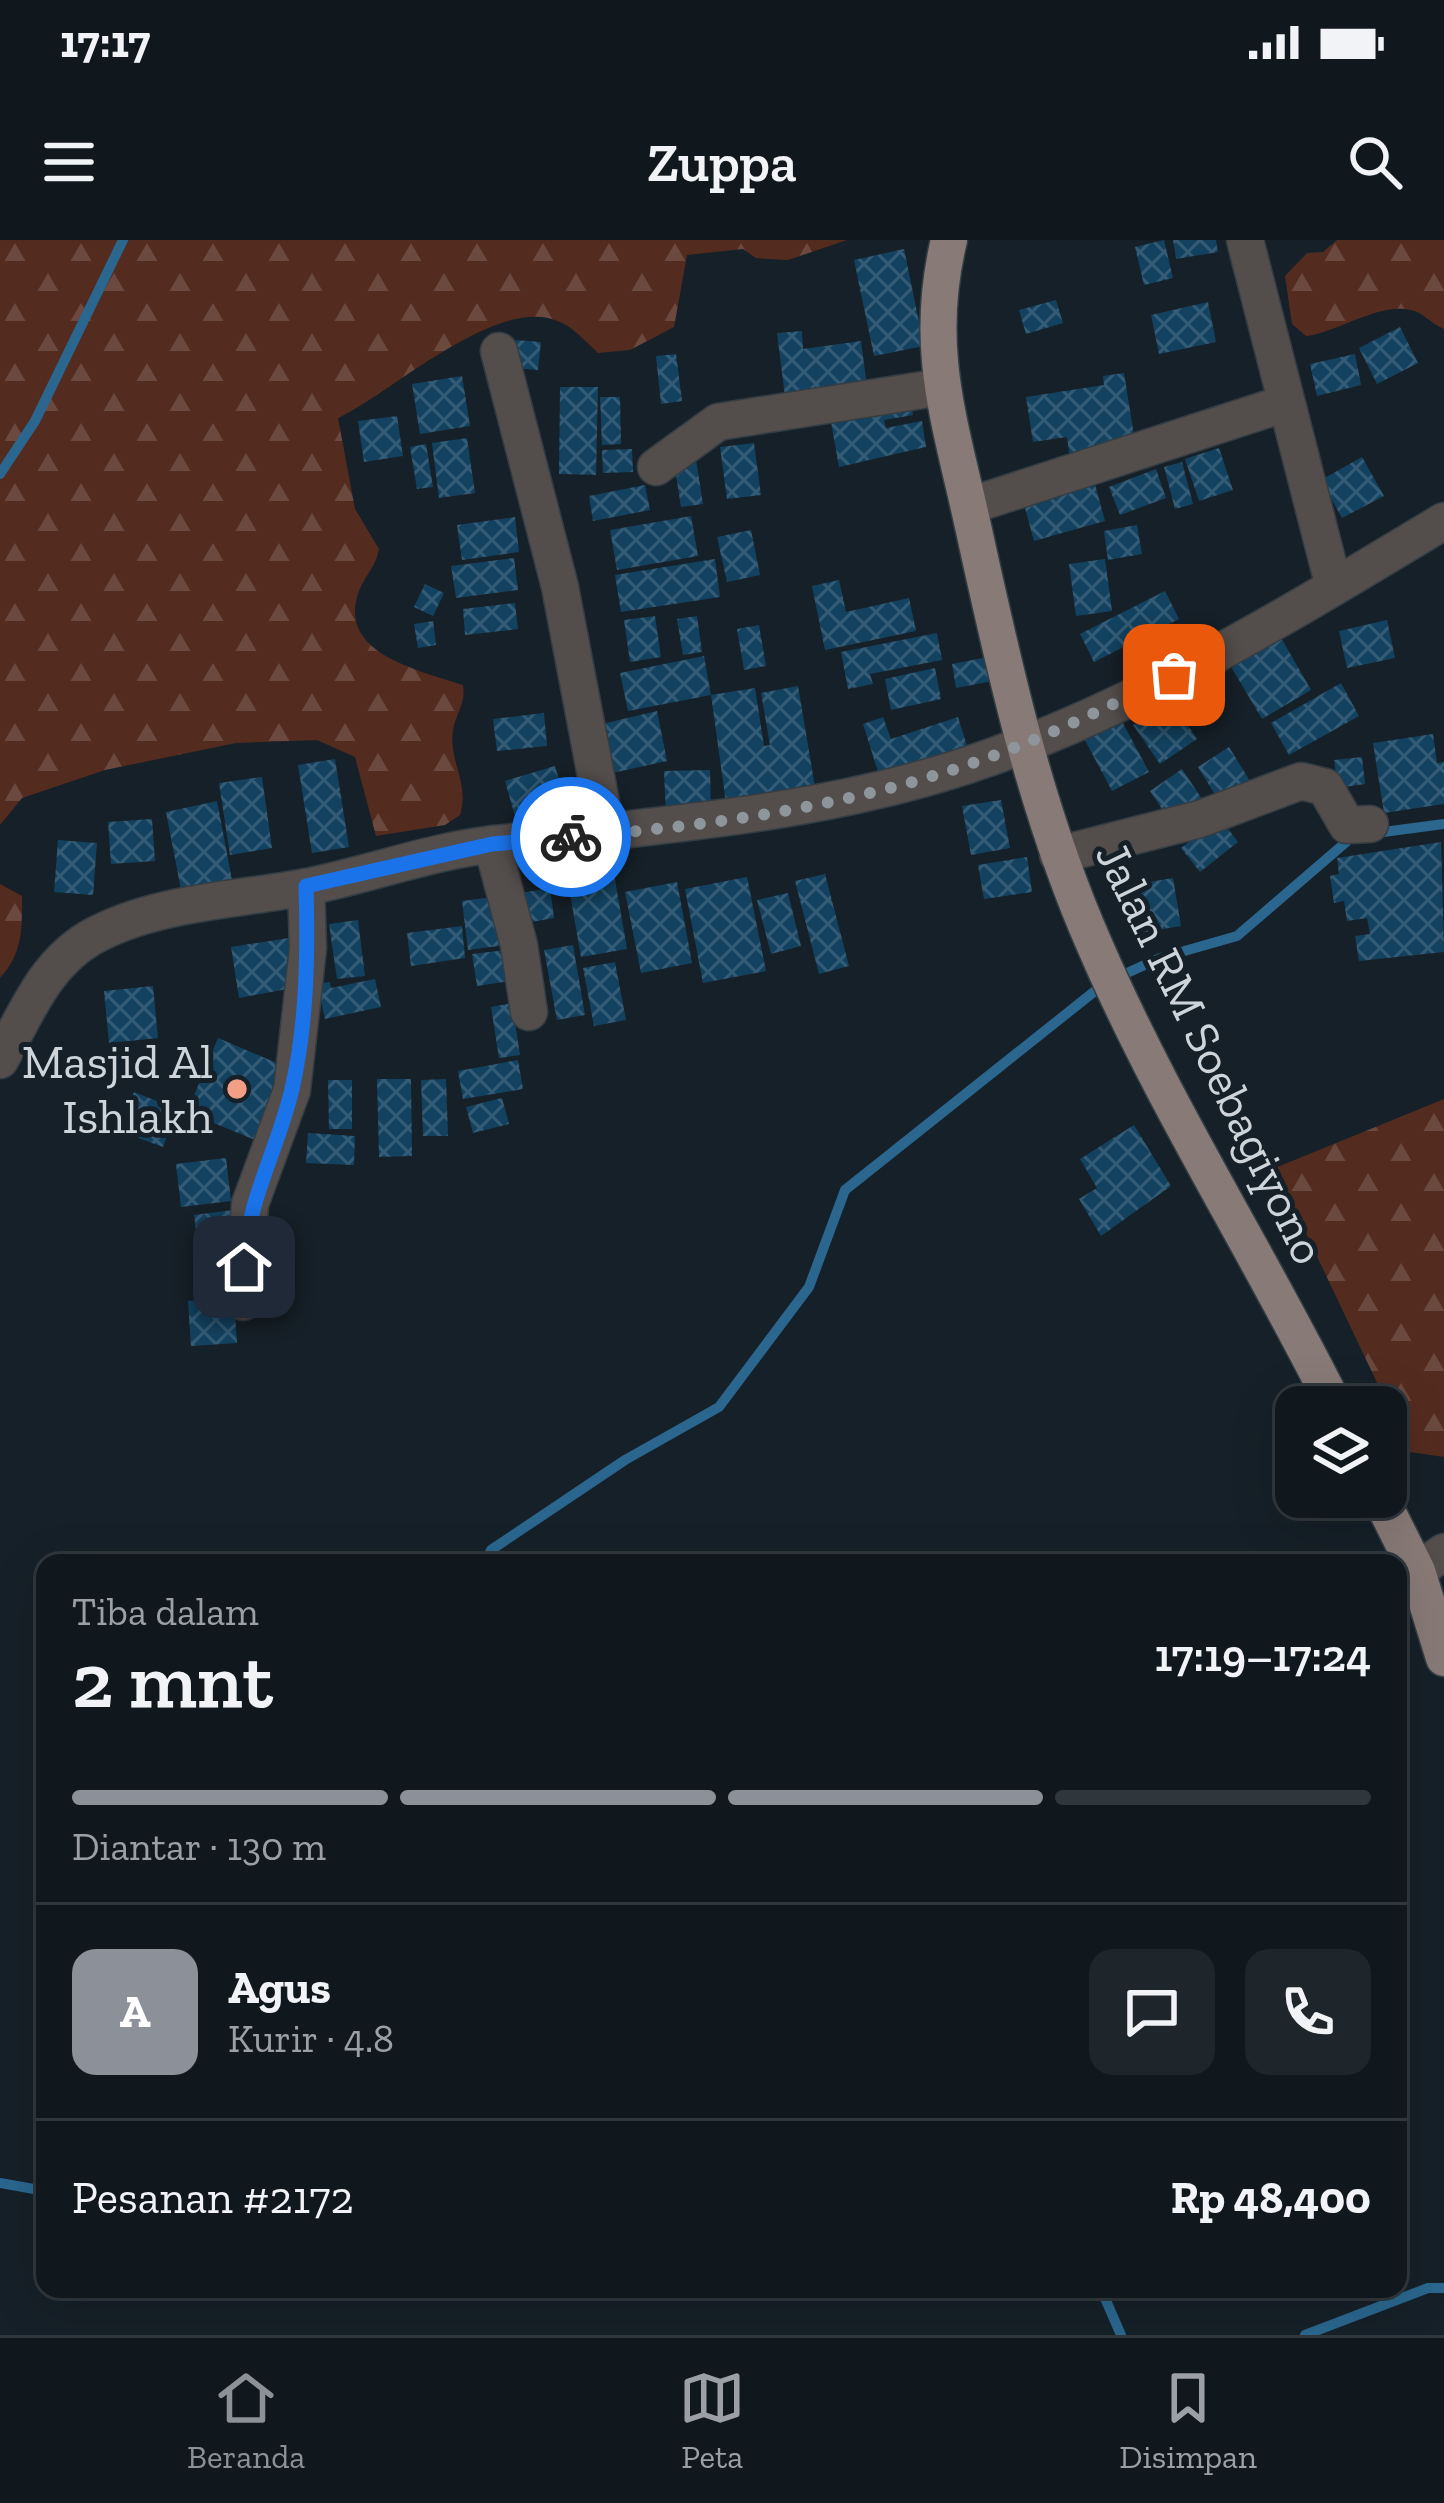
<!DOCTYPE html>
<html lang="id">
<head>
<meta charset="utf-8">
<style>
	body { margin:0; font-family:"Zilla Slab",serif; background:#1e252b; color:#f1f3f6; height:100vh; display:flex; flex-direction:column; font-size:45px; white-space:nowrap }
	* { box-sizing:border-box; margin:0 }
	p { font-size:39px; color:#9ca0a4 }
	.icon { flex:none; width:66px; height:66px; fill:none; stroke:currentColor; stroke-width:2; stroke-linecap:round; stroke-linejoin:round }
	.map { position:relative; flex:1; overflow:hidden }
	.side { position:absolute; left:36px; top:1314px; width:1371px; height:744px; display:flex; flex-direction:column; background:#10181e; border-radius:24px; box-shadow:0 12px 48px #0002,0 0 0 3px #30373c }
	.side>* { flex:none }
	.tools { position:absolute; left:1275px; top:1146px; display:grid; gap:24px }
	.tools a { display:grid; place-items:center; width:132px; height:132px; border-radius:24px; background:#10181e; box-shadow:0 12px 48px #0002,0 0 0 3px #30373c; font-size:60px }
	.pin { position:absolute; display:grid; place-items:center; width:102px; height:102px; color:#fff; margin:-51px; border-radius:24px; box-shadow:0 6px 18px #0006 }
	.courier { position:absolute; display:grid; place-items:center; width:120px; height:120px; margin:-60px; border:9px solid #1a73e8; border-radius:50%; background:#fff; color:#222; box-shadow:0 3px 15px #0007 }
	.overview em { font-style:normal; font-weight:600 }
	.overview div { display:flex; flex-direction:column-reverse }
	.overview { display:flex; align-items:center; justify-content:space-between; height:204px; padding:0 36px }
	h1 { font-size:78px; font-weight:600; line-height:90px }
	.bar { display:grid; grid-template-columns:repeat(4,1fr); gap:18px 12px; align-content:center; height:144px; padding:0 36px }
	.bar i { height:15px; border-radius:9px; background:#30373c }
	.bar .current { background:#8c9099 }
	.bar p { grid-column:span 4 }
	.line { display:flex; align-items:center; gap:30px; padding:0 36px; border-top:3px solid #30373c }
	.line div { flex:1 }
	.round { display:grid; place-items:center; flex:none; width:126px; height:126px; border-radius:24px; background:#1e252b }
	.status { display:flex; justify-content:space-between; align-items:center; height:84px; padding:0 60px; background:#10181e; direction:ltr }
	.status svg { height:33px; fill:currentColor }
	header { display:flex; justify-content:space-between; align-items:center; height:156px; padding:0 36px; background:#10181e; font-size:54px; font-weight:600 }
	.dock { display:flex; justify-content:space-around; align-items:center; height:168px; border-top:3px solid #30373c; background:#10181e; font-size:33px; color:#9ca0a4 }
	.dock a { display:grid; justify-items:center; gap:6px }
	.dock .current { color:#8c9099 }
	.map>svg:first-child { display:block }
</style>
</head>
<body>
<div class="status"><b>17:17</b><svg viewBox="0 0 49 12"><path d="M0 12V9h3v3zM5 12V6h3v6zM10 12V3h3v9zM15 12V0h3v12zM26 1h20v11H26zM47 4h2v5h-2z"/></svg></div>
<header><svg class="icon" aria-label="menu" viewBox="0 0 24 24"><path d="M4 6h16M4 12h16M4 18h16"/></svg>Zuppa<svg class="icon" aria-label="search" viewBox="0 0 24 24"><circle cx="10" cy="10" r="6"/><path d="M15 15l6 6"/></svg></header>
<div class="map">
<svg width="1444" height="2095" viewBox="0 0 1444 2095">
	<defs>
		<pattern id="forest-firs" width="22" height="20" patternUnits="userSpaceOnUse" patternTransform="scale(3)"><rect width="22" height="20" fill="#542b1f"/><path d="M5 1l3.5 6h-7zM16 11l3.5 6h-7z" fill="#6b493f"/></pattern>
		<pattern id="building-cross-hatch" width="8" height="8" patternUnits="userSpaceOnUse" patternTransform="scale(3)"><rect width="8" height="8" fill="#134260"/><path d="M0 0l8 8M0 8l8-8" fill="none" stroke="#345c76"/></pattern>
	</defs>
	<rect width="100%" height="100%" fill="#162028"/>
	<g fill="url(#forest-firs)">
		<path d="M0,0h847l-59,20 -32,-2 -13,-9 -56,6 -13,72 -44,23 -32,3c-11,-10 -23,-24 -36,-30 -62,-32 -170,70 -224,95l17,91 24,40c-3,18 -14,26 -20,42 -24,63 63,80 104,94 3,19 -7,28 -10,45 -5,30 17,54 7,85l-15,10 -69,11 -21,-79 -38,-17 -81,3 -131,27 -83,28 -22,27z"/>
		<path d="M1337,0h107v89c-12,-5 -22,-17 -33,-19 -32,-8 -73,22 -105,26l-14,-12 -7,-48 22,-23 16,-1z"/>
		<path d="M0,644l22,12c0,33 1,57 -22,82z"/>
		<polygon points="1444,859 1444,1217 1410,1212 1275,928"/>
	</g>
	<g fill="none" stroke-linecap="round" stroke-linejoin="round">
		<g stroke="#2a668e" stroke-width="10">
			<polyline points="0,234 35,181 123,0"/>
			<polyline points="1376,593 1444,584"/>
			<polyline points="485,1323 491,1310 625,1220 719,1167 809,1047 845,950 1105,743 1160,718 1237,696 1352,597"/>
			<polyline points="0,1943 45,1951"/>
			<polyline points="1101,2049 1121,2095"/>
			<polyline points="1305,2095 1428,2048 1444,2048"/>
		</g>
	</g>
	<g fill="url(#building-cross-hatch)">
		<polygon points="1164,0 1173,38 1144,45 1135,7"/>
		<polygon points="1173,0 1216,0 1218,12 1176,19"/>
		<polygon points="904,9 924,106 874,116 854,20"/>
		<polygon points="1056,60 1063,83 1026,94 1019,70"/>
		<polygon points="1208,62 1216,102 1159,114 1151,75"/>
		<polygon points="1400,87 1418,123 1377,144 1359,108"/>
		<polygon points="802,91 803,109 861,101 867,146 785,157 777,93"/>
		<polygon points="516,100 541,102 538,130 513,128"/>
		<polygon points="676,114 682,161 661,164 656,116"/>
		<polygon points="1355,114 1361,145 1317,156 1310,124"/>
		<polygon points="1124,133 1136,208 1071,226 1067,197 1033,202 1026,157 1104,145 1103,136"/>
		<polygon points="462,136 470,186 420,194 412,144"/>
		<polygon points="560,147 598,147 596,235 559,234"/>
		<polygon points="600,157 620,157 621,204 602,205"/>
		<polygon points="911,164 913,175 884,180 886,188 922,181 926,207 839,227 829,171"/>
		<polygon points="397,176 403,216 364,222 358,181"/>
		<polygon points="467,198 475,253 439,258 432,203"/>
		<polygon points="754,203 761,255 727,259 720,207"/>
		<polygon points="426,204 433,247 417,249 410,207"/>
		<polygon points="1219,208 1233,250 1199,261 1185,219"/>
		<polygon points="632,209 633,232 603,233 602,210"/>
		<polygon points="695,213 703,264 681,267 673,216"/>
		<polygon points="1362,217 1384,256 1342,278 1321,240"/>
		<polygon points="1182,222 1193,264 1175,269 1164,227"/>
		<polygon points="1156,229 1166,258 1120,275 1109,247"/>
		<polygon points="1093,237 1105,281 1034,301 1022,257"/>
		<polygon points="645,245 650,270 593,281 589,256"/>
		<polygon points="691,276 698,316 617,330 610,290"/>
		<polygon points="515,277 519,312 462,320 457,285"/>
		<polygon points="1137,285 1142,314 1108,320 1104,291"/>
		<polygon points="751,290 760,335 727,342 717,297"/>
		<polygon points="514,318 518,350 456,358 451,326"/>
		<polygon points="715,319 720,357 621,372 615,335"/>
		<polygon points="1105,319 1112,371 1076,376 1069,324"/>
		<polygon points="839,340 846,372 909,358 916,391 825,410 812,346"/>
		<polygon points="425,344 444,353 433,376 414,367"/>
		<polygon points="1165,351 1179,379 1094,422 1080,394"/>
		<polygon points="515,363 518,389 465,395 463,369"/>
		<polygon points="655,376 661,417 630,422 624,380"/>
		<polygon points="697,376 702,412 683,415 677,379"/>
		<polygon points="1387,380 1395,418 1347,428 1339,391"/>
		<polygon points="433,381 436,405 418,408 414,384"/>
		<polygon points="759,385 766,426 744,430 737,389"/>
		<polygon points="937,393 942,420 870,434 873,444 848,449 841,412"/>
		<polygon points="1280,396 1311,450 1262,479 1230,425"/>
		<polygon points="704,416 711,455 628,471 620,433"/>
		<polygon points="988,417 993,441 956,448 952,424"/>
		<polygon points="935,428 941,459 891,470 885,439"/>
		<polygon points="1341,443 1359,476 1289,515 1271,483"/>
		<polygon points="798,446 815,547 726,563 711,455 755,448 764,506 770,505 761,453"/>
		<polygon points="1171,460 1197,499 1160,524 1133,485"/>
		<polygon points="1116,470 1149,532 1112,551 1079,489"/>
		<polygon points="657,471 667,521 612,533 602,484"/>
		<polygon points="544,473 547,506 497,511 493,479"/>
		<polygon points="883,477 891,499 958,477 967,506 879,535 863,484"/>
		<polygon points="1433,494 1437,523 1444,522 1444,564 1384,573 1373,503"/>
		<polygon points="1229,507 1250,541 1219,561 1198,527"/>
		<polygon points="1362,517 1365,544 1338,548 1334,520"/>
		<polygon points="335,519 349,607 312,613 298,525"/>
		<polygon points="555,526 571,579 520,594 505,541"/>
		<polygon points="1182,529 1204,562 1172,584 1150,551"/>
		<polygon points="710,530 711,574 666,575 664,531"/>
		<polygon points="262,537 272,608 230,615 219,543"/>
		<polygon points="1001,560 1010,608 971,615 962,566"/>
		<polygon points="217,561 233,645 182,655 166,572"/>
		<polygon points="1220,578 1238,602 1200,632 1181,608"/>
		<polygon points="152,579 155,621 111,624 108,582"/>
		<polygon points="58,600 97,603 93,655 54,652"/>
		<polygon points="1441,602 1444,712 1359,721 1355,696 1370,694 1367,678 1347,681 1344,661 1334,663 1330,636 1339,634 1337,618"/>
		<polygon points="1027,617 1032,652 984,659 978,625"/>
		<polygon points="614,634 627,709 581,717 568,642"/>
		<polygon points="825,634 849,726 819,734 795,641"/>
		<polygon points="747,637 766,731 703,743 685,649"/>
		<polygon points="1173,638 1181,686 1139,693 1131,645"/>
		<polygon points="677,642 692,723 641,733 625,652"/>
		<polygon points="550,648 554,678 520,684 515,654"/>
		<polygon points="788,653 801,706 771,714 757,660"/>
		<polygon points="500,656 506,705 468,710 462,661"/>
		<polygon points="358,680 365,736 337,739 329,684"/>
		<polygon points="462,686 465,718 411,726 407,693"/>
		<polygon points="295,697 303,746 239,758 231,707"/>
		<polygon points="573,705 585,775 557,780 544,710"/>
		<polygon points="506,710 510,741 477,746 472,714"/>
		<polygon points="615,722 626,780 594,786 583,728"/>
		<polygon points="375,739 381,767 325,779 317,744 330,742 331,748"/>
		<polygon points="153,746 158,798 109,803 104,751"/>
		<polygon points="512,763 520,815 499,818 491,767"/>
		<polygon points="218,798 286,827 255,900 187,872"/>
		<polygon points="518,820 523,849 463,859 458,831"/>
		<polygon points="377,839 411,839 412,916 379,917"/>
		<polygon points="446,839 448,896 423,896 421,840"/>
		<polygon points="328,840 352,840 352,889 329,889"/>
		<polygon points="134,852 177,869 163,907 119,891"/>
		<polygon points="502,858 509,884 473,893 466,867"/>
		<polygon points="1134,885 1171,946 1101,996 1079,959 1097,948 1080,919"/>
		<polygon points="308,893 355,896 354,925 306,923"/>
		<polygon points="226,918 231,961 181,967 176,924"/>
		<polygon points="233,970 239,1015 200,1020 194,975"/>
		<polygon points="289,985 292,1042 262,1044 259,986"/>
		<polygon points="239,1022 241,1053 210,1054 209,1023"/>
		<polygon points="234,1058 237,1103 191,1106 188,1061"/>
	</g>
	<g fill="none" stroke-linecap="round" stroke-linejoin="round">
		<defs>
			<g id="minor">
				<polyline points="1245,0 1334,347"/>
				<polyline points="499,111 560,347 607,594"/>
				<polyline points="656,227 718,182 942,147"/>
				<polyline points="969,266 1283,164"/>
				<polyline points="492,604 519,705 529,772"/>
				<polyline points="1058,615 1200,579 1301,541 1325,547 1347,585 1370,584"/>
				<path d="M0,820c26,-45 43,-94 90,-122 61,-35 143,-38 211,-50 65,-12 128,-37 194,-44 160,-19 319,-28 473,-79 168,-56 325,-153 476,-244"/>
				<polyline points="243,1062 250,964 292,850 308,708 306,647"/>
				<polyline points="1417,1331 1444,1312"/>
			</g>
			<g id="major">
				<path d="M949,0c-26,108 1,181 24,286 31,142 63,287 122,420 69,160 163,306 240,461"/>
				<polyline points="1380,1257 1417,1331 1444,1418"/>
			</g>
		</defs>
		<use href="#minor" stroke="#333d44" stroke-width="39"/>
		<use href="#major" stroke="#333d44" stroke-width="39"/>
		<use href="#minor" stroke="#534d4b" stroke-width="36"/>
		<use href="#major" stroke="#887a76" stroke-width="36"/>
	</g>
	<g fill="none" stroke-linecap="round" stroke-linejoin="round">
		<path stroke="#8e969c" stroke-width="12" stroke-dasharray="0 21.6" d="M571,597c135,-11 271,-29 399,-73 71,-24 137,-57 204,-89"/>
		<path stroke="#1a73e8" stroke-width="15" d="M244,1027c3,-68 33,-114 48,-178 15,-65 16,-136 14,-203l186,-42 79,-7"/>
	</g>
	<circle fill="#f39f85" stroke="#162028" stroke-width="4.5" cx="237" cy="849" r="12"/>
	<g text-anchor="middle" dominant-baseline="central" stroke-width="10" stroke-linejoin="round" paint-order="stroke">
		<g font-size="48" fill="#ced5da" stroke="#162028">
			<text transform="translate(1211 813) rotate(64)">Jalan RM Soebagiyono</text>
		</g>
		<g font-size="48" fill="#ced5da" stroke="#162028" text-anchor="end">
			<text x="213" y="821">Masjid Al<tspan x="213" dy="55">Ishlakh</tspan></text>
		</g>
	</g>
</svg>
<div class="tools">
<a><svg class="icon" aria-label="layers" viewBox="0 0 24 24"><path d="M12 4l9 5-9 5-9-5zM3 14l9 5 9-5"/></svg></a>
</div>
<div class="pin" style="left:1174px;top:435px;background:#ea580c"><svg class="icon" aria-label="bag" viewBox="0 0 24 24"><path d="M5 8h14l-1 12H6zM9 8a3 3 0 0 1 6 0"/></svg></div>
<div class="pin" style="left:244px;top:1027px;background:#1f2937"><svg class="icon" aria-label="home" viewBox="0 0 24 24"><path d="M3 11l9-7 9 7M6 9v11h12V9"/></svg></div>
<div class="courier" style="left:571px;top:597px"><svg class="icon" aria-label="bike" viewBox="0 0 24 24"><circle cx="6" cy="16" r="4"/><circle cx="18" cy="16" r="4"/><path d="M6 16l4-8h5l3 8M10 8l3 8H6M13 5h3"/></svg></div>
<section class="side">
<div class="overview"><div><h1>2 mnt</h1><p>Tiba dalam</p></div><em>17:19–17:24</em></div>
<div class="bar"><i class="current"></i><i class="current"></i><i class="current"></i><i></i><p>Diantar · 130 m</p></div>
<div class="line" style="height:216px"><b class="round" style="background:#8c9099;color:#fff">A</b><div><b>Agus</b><p>Kurir · 4.8</p></div><a class="round"><svg class="icon" aria-label="chat" viewBox="0 0 24 24"><path d="M4 5h16v11H9l-5 4z"/></svg></a><a class="round"><svg class="icon" aria-label="phone" viewBox="0 0 24 24"><path d="M5 4h4l2 5-3 2q2 4 5 5l2-3 5 2v4C11 20 4 13 5 4z"/></svg></a></div>
<div class="line" style="height:156px"><div>Pesanan #2172</div><b>Rp 48,400</b></div>
</section>
</div>
<nav class="dock">
<a class="current"><svg class="icon" aria-label="home" viewBox="0 0 24 24"><path d="M3 11l9-7 9 7M6 9v11h12V9"/></svg>Beranda</a>
<a><svg class="icon" aria-label="map" viewBox="0 0 24 24"><path d="M3 6l6-2 6 2 6-2v14l-6 2-6-2-6 2zM9 4v14M15 6v14"/></svg>Peta</a>
<a><svg class="icon" aria-label="saved" viewBox="0 0 24 24"><path d="M7 4h10v16l-5-4-5 4z"/></svg>Disimpan</a>
</nav>
</body>
</html>
